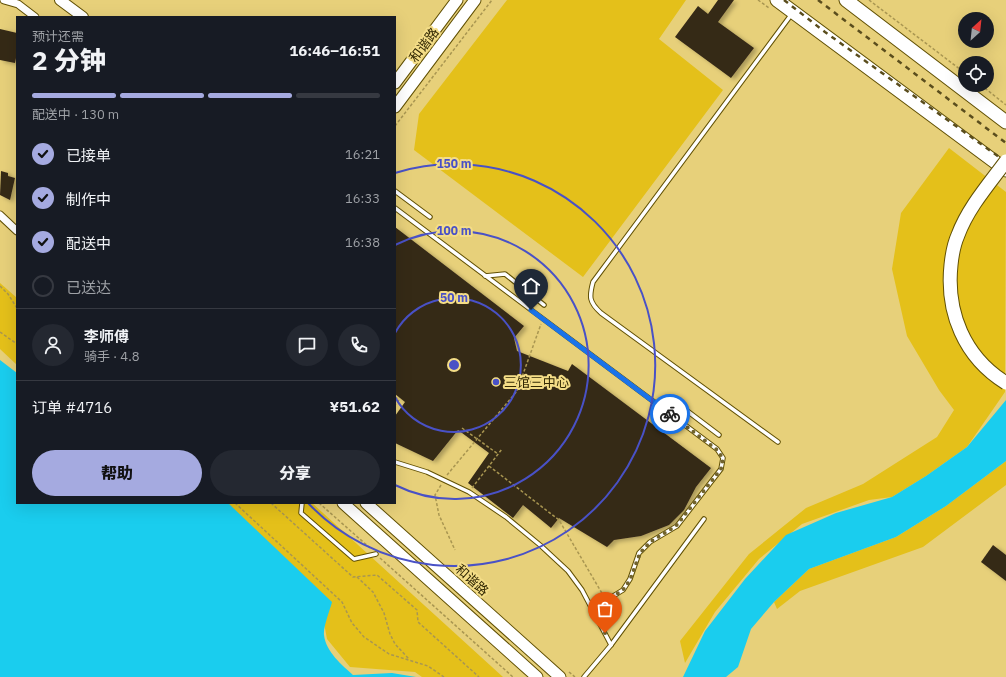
<!DOCTYPE html>
<html lang="zh">
<head>
<meta charset="utf-8">
<style>
	body { margin:0; font-family:"IBM Plex Sans","Noto Sans SC",sans-serif; background:#242831; color:#f1f3f6; height:100vh; display:flex; flex-direction:column; font-size:15px; white-space:nowrap }
	* { box-sizing:border-box; margin:0 }
	p { font-size:13px; color:#9ea1a6 }
	.icon { flex:none; width:22px; height:22px; fill:none; stroke:currentColor; stroke-width:2; stroke-linecap:round; stroke-linejoin:round }
	.map { position:relative; flex:1; overflow:hidden }
	.panel { position:absolute; left:16px; top:16px; width:380px; height:488px; display:flex; flex-direction:column; background:#171b24; border-radius:0px; box-shadow:0 4px 16px #0002 }
	.panel>* { flex:none }
	.needle { width:26px; rotate:27deg }
	.buttons { position:absolute; left:958px; top:12px; display:grid; gap:8px }
	.buttons a { display:grid; place-items:center; width:36px; height:36px; border-radius:50%; background:#171b24; box-shadow:0 4px 16px #0002; font-size:20px }
	.pin { position:absolute; display:grid; place-items:center; width:34px; height:34px; color:#fff; margin:-41px -17px; border-radius:50% 50% 50% 0; rotate:-45deg; box-shadow:0 0 4px #0007 }
	.pin .icon { rotate:45deg }
	.courier { position:absolute; display:grid; place-items:center; width:40px; height:40px; margin:-20px; border:3px solid #1a73e8; border-radius:50%; background:#fff; color:#222; box-shadow:0 1px 5px #0007 }
	.overview em { font-style:normal; font-weight:800 }
	.overview div { display:flex; flex-direction:column-reverse }
	.overview { display:flex; align-items:center; justify-content:space-between; height:68px; padding:0 16px }
	h1 { font-size:26px; font-weight:800; line-height:30px }
	.bar { display:grid; grid-template-columns:repeat(4,1fr); gap:6px 4px; align-content:center; height:48px; padding:0 16px }
	.bar i { height:5px; border-radius:3px; background:#363941 }
	.bar .on { background:#a5aae0 }
	.bar p { grid-column:span 4 }
	.line { display:flex; align-items:center; gap:10px; padding:0 16px; border-top:1px solid #363941 }
	.line div { flex:1 }
	.round { display:grid; place-items:center; flex:none; width:42px; height:42px; border-radius:21px; background:#242831 }
	ol { padding:0 16px; list-style:none }
	li { display:flex; align-items:center; gap:12px; height:44px }
	li p { margin-inline-start:auto }
	li .icon { padding:4px; border-radius:50%; background:#a5aae0; color:#111; stroke-width:4 }
	li:last-child { color:#9ea1a6 }
	li i { width:22px; height:22px; border:2px solid #363941; border-radius:50% }
	.cta { display:flex; gap:8px; margin-top:auto; padding:8px 16px }
	.cta a { flex:1; height:46px; border-radius:24px; background:#a5aae0; color:#111; font-size:16px; font-weight:800; line-height:46px; text-align:center }
	.cta a+a { background:#242831; color:#f1f3f6 }
	.map>svg:first-child { display:block }
</style>
</head>
<body>
<div class="map">
<svg width="1006" height="677" viewBox="0 0 1006 677">
	<defs>
		<filter id="shadow"><feDropShadow dx="3.5" dy="2" stdDeviation="2" flood-color="#0004"/></filter>
	</defs>
	<rect width="100%" height="100%" fill="#e7d07a"/>
	<g fill="#e4c01a">
		<polygon points="507,0 686,0 659,39 723,90 583,277 414,150 419,114"/>
		<polygon points="949,148 1006,192 1005,392 967,447 926,476 892,497 869,500 802,524 759,559 715,612 685,663 680,641 749,554 806,508 863,484 937,437 954,410 939,390 907,336 892,269 901,213"/>
		<polygon points="0,283 17,298 17,365 0,349"/>
		<polygon points="1006,461 1006,485 923,547 800,591 777,609 774,602 809,569 896,537 946,506"/>
		<polygon points="219,503 312,503 503,677 422,677 415,672 350,667 327,639 319,597"/>
	</g>
	<g fill="#1acdee">
		<path d="M0,360l17,13v130h211l104,99c-2,8 -9,25 -8,33 2,17 18,30 29,40l39,-2 24,4h-416z"/>
		<polygon points="1006,400 1006,461 946,506 896,537 809,569 774,602 751,629 738,667 726,677 683,677 705,631 745,579 786,535 836,513 892,497 926,476 967,447"/>
	</g>
	<g fill="#362918" filter="url(#shadow)">
		<polygon points="718,0 734,0 718,22 754,48 731,78 675,37 698,6 708,14"/>
		<polygon points="0,29 17,33 17,53 15,63 0,60"/>
		<polygon points="1,171 8,173 8,176 15,178 10,200 0,195"/>
		<polygon points="395,227 524,326 514,338 517,351 568,371 572,364 711,468 696,487 684,510 669,525 641,536 614,540 607,547 559,518 551,528 523,505 513,518 468,483 489,453 458,430 433,461 395,443 395,416 405,402 395,394"/>
		<polygon points="993,545 1006,555 1006,581 981,562"/>
	</g>
	<g fill="none" stroke-linecap="round" stroke-linejoin="round">
		<defs>
			<g id="lane">
				<polyline points="395,191 430,217"/>
				<polyline points="395,208 717,449 723,458 721,469 677,526 650,542 639,553 630,579 623,590 592,609"/>
				<polyline points="485,276 505,274 544,305"/>
				<polyline points="659,406 668,399 674,401 719,435"/>
				<path d="M778,442l-177,-129c-12,-11 -12,-16 -8,-31l198,-267"/>
				<polyline points="395,462 427,472 469,492 506,517 540,545 568,571 582,590 611,645"/>
				<polyline points="302,503 301,513 354,559 376,554"/>
				<polyline points="584,677 611,645 704,519"/>
			</g>
			<g id="street">
				<polyline points="4,0 18,4 35,17"/>
				<polyline points="0,215 17,231"/>
			</g>
			<polyline id="secondary" points="60,0 83,17"/>
			<g id="primary">
				<polyline points="395,83 457,0"/>
				<polyline points="395,107 475,0"/>
				<polyline points="343,503 537,677"/>
				<polyline points="366,503 560,677"/>
			</g>
			<g id="highway">
				<polyline points="777,0 1006,170"/>
				<polyline points="846,0 1006,122"/>
			</g>
		</defs>
		<use href="#lane" stroke="#615004" stroke-width="5.5"/>
		<use href="#street" stroke="#615004" stroke-width="9"/>
		<use href="#secondary" stroke="#615004" stroke-width="12"/>
		<use href="#primary" stroke="#615004" stroke-width="13"/>
		<use href="#highway" stroke="#615004" stroke-width="15"/>
		<g stroke="#a99651" stroke-width="1.5" stroke-dasharray="3 2" stroke-linecap="butt">
			<polyline points="758,0 769,8"/>
			<polyline points="869,0 965,73"/>
			<polyline points="981,85 1006,105"/>
			<polyline points="395,126 492,0"/>
			<polyline points="0,286 8,294 17,308"/>
			<polyline points="0,332 17,344"/>
			<polyline points="395,397 399,400 395,405"/>
			<polyline points="489,466 559,520 603,595"/>
			<polyline points="447,475 517,391 541,324"/>
			<polyline points="441,485 435,495 439,515 455,550"/>
			<polyline points="472,488 502,449"/>
			<polyline points="235,503 342,602 352,623 364,637 389,654 428,666 444,677"/>
			<polyline points="271,503 353,577 377,575 417,610 418,622 479,677"/>
			<polyline points="319,503 370,548"/>
			<polyline points="380,558 513,677"/>
			<polyline points="357,577 373,592 384,613 390,634 395,644 409,659"/>
			<polyline points="569,672 575,677"/>
		</g>
		<use href="#lane" stroke="#fff" stroke-width="3.5"/>
		<use href="#street" stroke="#fff" stroke-width="7"/>
		<use href="#secondary" stroke="#fff" stroke-width="10"/>
		<use href="#primary" stroke="#fff" stroke-width="11"/>
		<use href="#highway" stroke="#fff" stroke-width="13"/>
		<g stroke="#5a4d1d" stroke-width="2.5" stroke-dasharray="5 5" stroke-linecap="butt">
			<polyline points="784,0 825,32 1006,162"/>
			<polyline points="818,0 1006,143"/>
		</g>
		<defs>
			<path id="highway-bridge" d="M1006,161c-17,23 -38,47 -48,74 -4,9 -6,20 -7,30 -5,47 13,92 55,118"/>
		</defs>
		<use href="#highway-bridge" stroke="#615004" stroke-width="15" stroke-linecap="butt"/>
		<polyline stroke="#a99651" stroke-width="1.5" stroke-dasharray="3 2" stroke-linecap="butt" points="462,428 498,454"/>
		<use href="#highway-bridge" stroke="#fff" stroke-width="13"/>
	</g>
	<g fill="none" stroke-linecap="round" stroke-linejoin="round">
		<polyline stroke="#71632d" stroke-width="4" stroke-dasharray="0 7.2" points="605,633 592,609 623,590 630,580 640,553 650,542 676,526 721,469 723,458 716,449 670,414"/>
		<polyline stroke="#1a73e8" stroke-width="5" points="531,310 670,414"/>
	</g>
	<g fill="none" stroke="#4951c6" stroke-width="2">
		<path d="M395 333A67 67 0 1 1 395 397"/>
		<path d="M395 245A134 134 0 1 1 395 485"/>
		<path d="M395 173A201 201 0 1 1 308 503"/>
	</g>
	<circle fill="#4951c6" stroke="#f4dd87" stroke-width="1.5" cx="496" cy="382" r="4"/>
	<g text-anchor="middle" dominant-baseline="central" stroke-width="4" stroke-linejoin="round" paint-order="stroke">
		<g font-size="13" fill="#322803" stroke="#f4dd87">
			<text transform="translate(424 45) rotate(-53)">和谐路</text>
			<text transform="translate(472 580) rotate(42)">和谐路</text>
		</g>
		<g font-size="13" fill="#322803" stroke="#f4dd87" text-anchor="start">
			<text x="504" y="382">三馆三中心</text>
		</g>
	</g>
	<circle cx="454" cy="365" r="6" fill="#4951c6" stroke="#f4dd87" stroke-width="2"/>
	<g font-size="12" text-anchor="middle" font-weight="bold" fill="#4951c6" stroke="#f4dd87" stroke-width="4" stroke-linejoin="round" paint-order="stroke">
		<text x="454" y="168">150 m</text>
		<text x="454" y="235">100 m</text>
		<text x="454" y="302">50 m</text>
	</g>
</svg>
<div class="buttons">
<a><svg class="needle" viewBox="-14 -14 28 28"><path d="M0-13l5 13h-10z" fill="#e53935"/><path d="M0 13l5-13h-10z" fill="#9ea1a6"/></svg></a>
<a><svg class="icon" aria-label="locate" viewBox="0 0 24 24"><circle cx="12" cy="12" r="6"/><path d="M12 2v4M12 18v4M2 12h4M18 12h4"/></svg></a>
</div>
<div class="pin" style="left:605px;top:633px;background:#ea580c"><svg class="icon" aria-label="bag" viewBox="0 0 24 24"><path d="M5 8h14l-1 12H6zM9 8a3 3 0 0 1 6 0"/></svg></div>
<div class="pin" style="left:531px;top:310px;background:#1f2937"><svg class="icon" aria-label="home" viewBox="0 0 24 24"><path d="M3 11l9-7 9 7M6 9v11h12V9"/></svg></div>
<div class="courier" style="left:670px;top:414px"><svg class="icon" aria-label="bike" viewBox="0 0 24 24"><circle cx="6" cy="16" r="4"/><circle cx="18" cy="16" r="4"/><path d="M6 16l4-8h5l3 8M10 8l3 8H6M13 5h3"/></svg></div>
<section class="panel">
<div class="overview"><div><h1>2 分钟</h1><p>预计还需</p></div><em>16:46–16:51</em></div>
<div class="bar"><i class="on"></i><i class="on"></i><i class="on"></i><i></i><p>配送中 · 130 m</p></div>
<ol>
<li><svg class="icon" aria-label="check" viewBox="0 0 24 24"><path d="M5 12l5 5 9-10"/></svg>已接单<p>16:21</p></li>
<li><svg class="icon" aria-label="check" viewBox="0 0 24 24"><path d="M5 12l5 5 9-10"/></svg>制作中<p>16:33</p></li>
<li><svg class="icon" aria-label="check" viewBox="0 0 24 24"><path d="M5 12l5 5 9-10"/></svg>配送中<p>16:38</p></li>
<li><i></i>已送达</li>
</ol>
<div class="line" style="height:72px"><a class="round"><svg class="icon" aria-label="person" viewBox="0 0 24 24"><circle cx="12" cy="8" r="4"/><path d="M4 21q1-7 8-7t8 7"/></svg></a><div><b>李师傅</b><p>骑手 · 4.8</p></div><a class="round"><svg class="icon" aria-label="chat" viewBox="0 0 24 24"><path d="M4 5h16v11H9l-5 4z"/></svg></a><a class="round"><svg class="icon" aria-label="phone" viewBox="0 0 24 24"><path d="M5 4h4l2 5-3 2q2 4 5 5l2-3 5 2v4C11 20 4 13 5 4z"/></svg></a></div>
<div class="line" style="height:52px"><div>订单 #4716</div><b>¥51.62</b></div>
<div class="cta"><a>帮助</a><a>分享</a></div>
</section>
</div>
</body>
</html>
